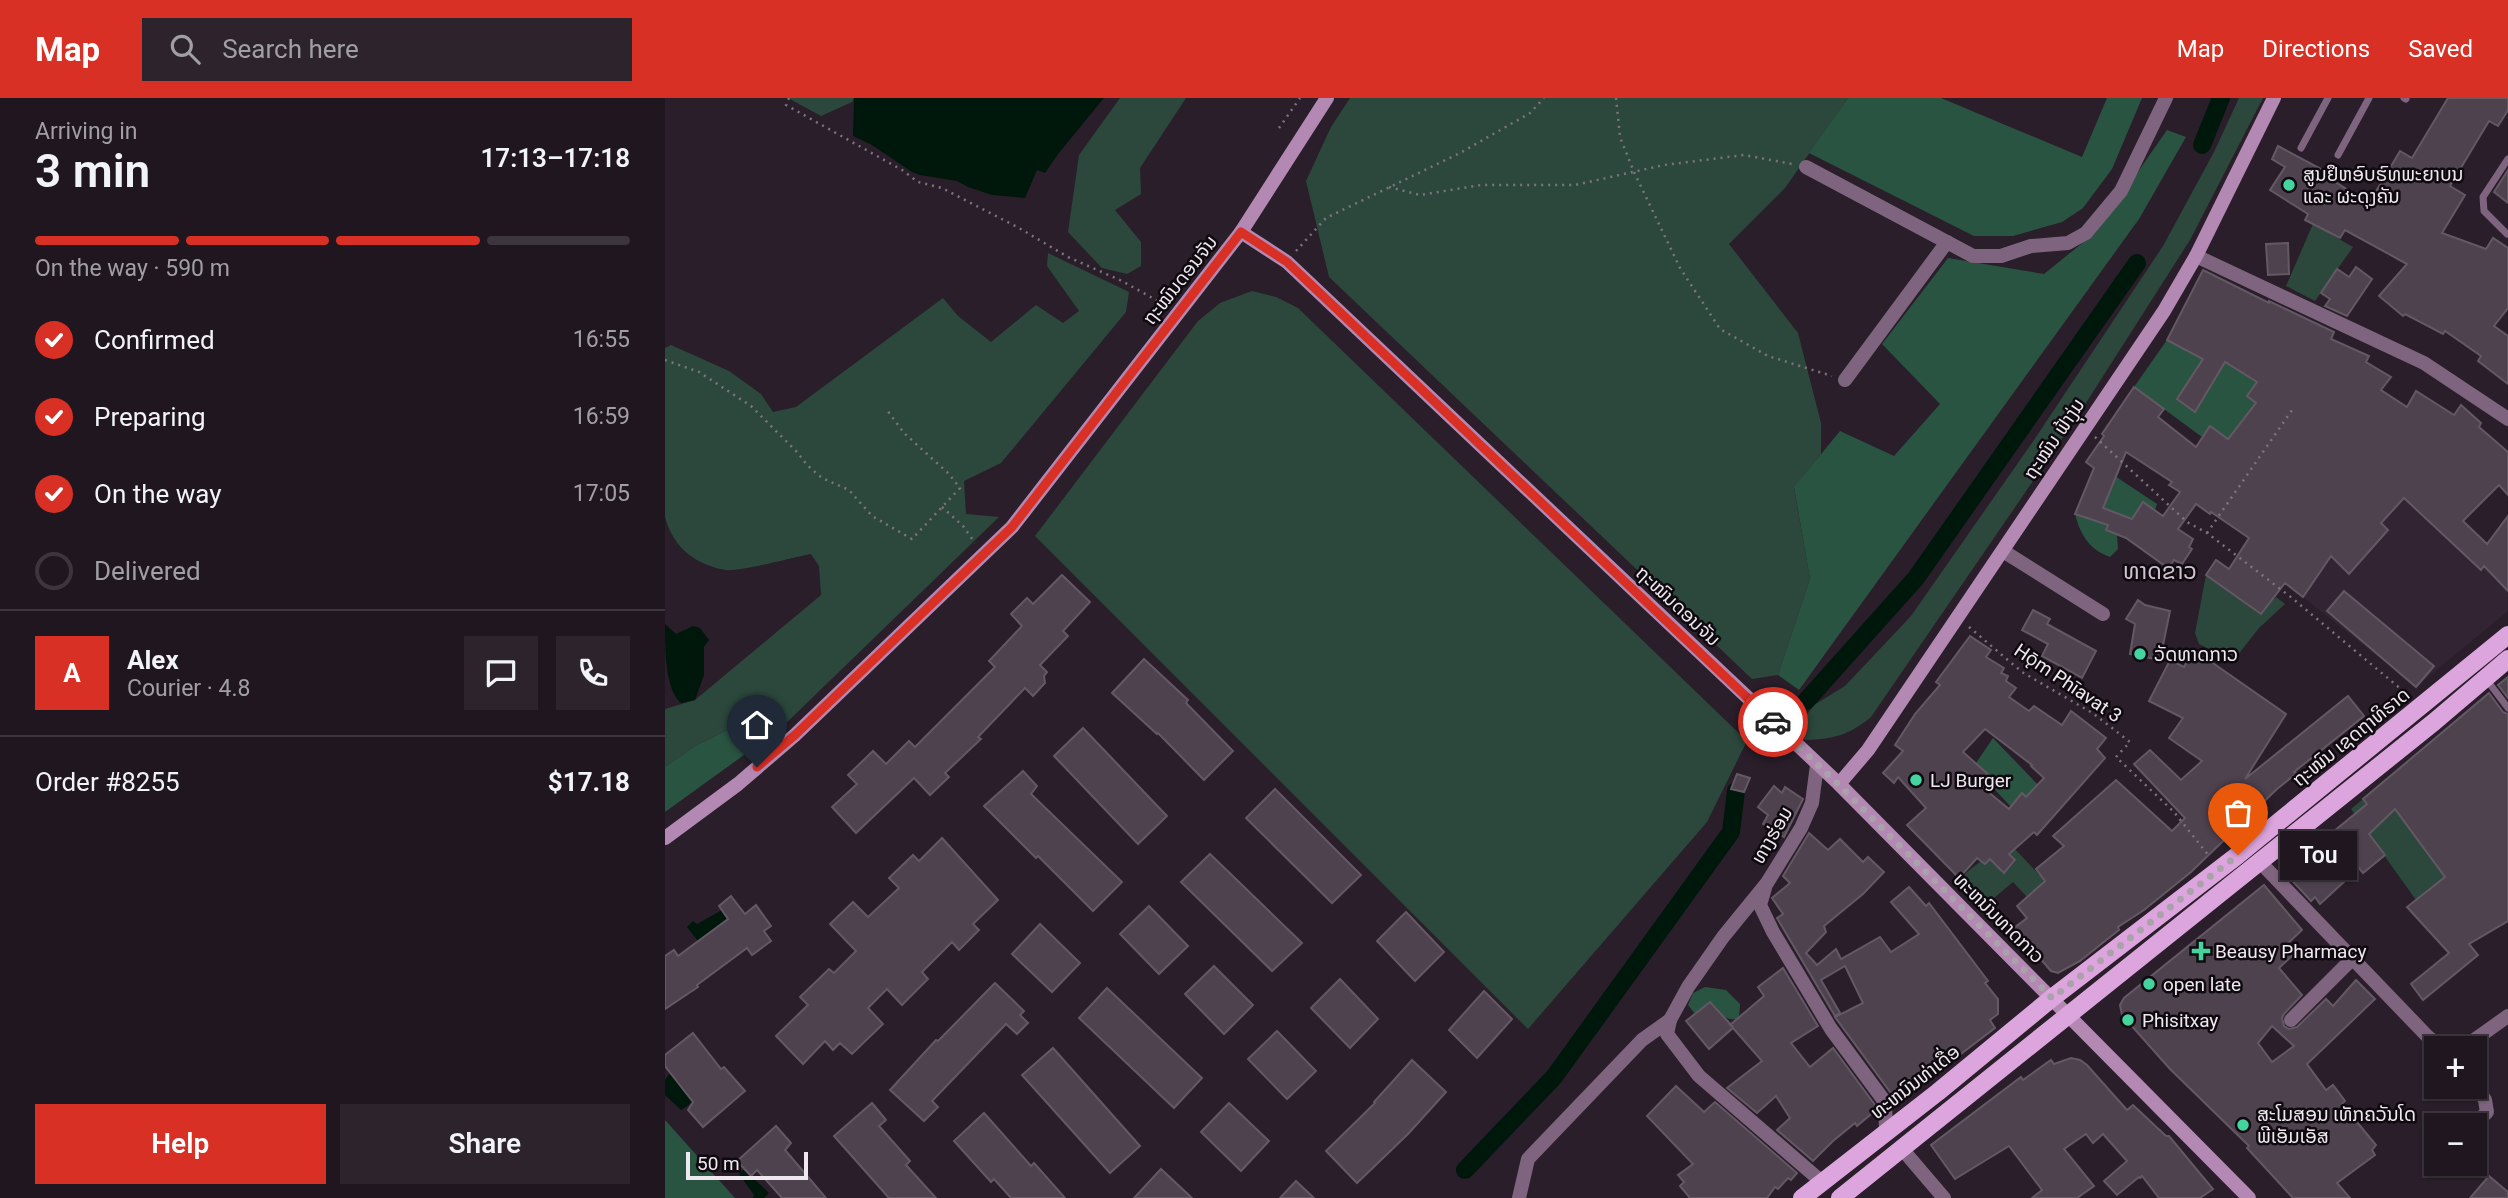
<!DOCTYPE html>
<html lang="en">
<head>
<meta charset="utf-8">
<style>
	body { margin:0; font-family:Roboto,"Noto Sans Lao",sans-serif; background:#2c232c; color:#f1f3f6; height:100vh; display:flex; flex-direction:column; font-size:26px; white-space:nowrap }
	* { box-sizing:border-box; margin:0 }
	p { font-size:23px; color:#a19fa4 }
	.icon { flex:none; width:38px; height:38px; fill:none; stroke:currentColor; stroke-width:2; stroke-linecap:round; stroke-linejoin:round }
	.map { position:relative; flex:1; overflow:hidden }
	.panel { display:flex; flex-direction:column; background:#1f161f; width:665px }
	.panel>* { flex:none }
	.tools { position:absolute; left:1759px; top:938px; display:grid; gap:14px }
	.tools a { display:grid; place-items:center; width:63px; height:63px; border-radius:0px; background:#1f161f; box-shadow:0 2px 5px #0004,0 0 0 2px #3c353d; font-size:35px }
	.scale { position:absolute; left:21px; bottom:18px; width:122px; box-sizing:border-box; padding-left:7px; border:4px solid #efe8ef; border-top:0; font-size:19px; line-height:24px; white-space:nowrap; color:#efe8ef; -webkit-text-stroke:5px #0f0a0f; paint-order:stroke }
	.pin { position:absolute; display:grid; place-items:center; width:60px; height:60px; color:#fff; margin:-72px -30px; border-radius:50% 50% 50% 0; rotate:-45deg; box-shadow:0 0 7px #0007 }
	.pin .icon { rotate:45deg }
	.courier { position:absolute; display:grid; place-items:center; width:70px; height:70px; margin:-35px; border:5px solid #d93025; border-radius:50%; background:#fff; color:#222; box-shadow:0 2px 9px #0007 }
	.bubble { position:absolute; height:49px; border-radius:0px; background:#1f161f; box-shadow:0 2px 5px #0004,0 0 0 2px #3c353d; font-size:23px; font-weight:600; line-height:49px; text-align:center }
	.summary em { font-style:normal; font-weight:600 }
	.summary div { display:flex; flex-direction:column-reverse }
	.summary { display:flex; align-items:center; justify-content:space-between; height:119px; padding:0 35px }
	h1 { font-size:46px; font-weight:600; line-height:52px }
	.bar { display:grid; grid-template-columns:repeat(4,1fr); gap:10px 7px; align-content:center; height:84px; padding:0 35px }
	.bar i { height:9px; border-radius:5px; background:#3c353d }
	.bar .on { background:#d93025 }
	.bar p { grid-column:span 4 }
	.line { display:flex; align-items:center; gap:18px; padding:0 35px; border-top:2px solid #3c353d }
	.line div { flex:1 }
	.round { display:grid; place-items:center; flex:none; width:74px; height:74px; border-radius:0px; background:#2c232c }
	ol { padding:0 35px; list-style:none }
	li { display:flex; align-items:center; gap:21px; height:77px }
	li p { margin-inline-start:auto }
	li .icon { padding:7px; border-radius:50%; background:#d93025; color:#fff; stroke-width:4 }
	li:last-child { color:#a19fa4 }
	li i { width:38px; height:38px; border:4px solid #3c353d; border-radius:50% }
	.primary-button { display:flex; gap:14px; margin-top:auto; padding:14px 35px }
	.primary-button a { flex:1; height:80px; border-radius:0px; background:#d93025; color:#fff; font-size:28px; font-weight:600; line-height:80px; text-align:center }
	.primary-button a+a { background:#2c232c; color:#f1f3f6 }
	header { display:flex; align-items:center; gap:42px; box-sizing:border-box; height:98px; padding:0 35px; background:#d93025; color:#fff }
	header strong { font-size:33px }
	nav { display:flex; gap:38px; margin-inline-start:auto; font-size:24px }
	.search { width:490px; height:63px; background:#2c232c; display:flex; align-items:center; gap:18px; box-sizing:border-box; padding:0 24px; border-radius:0px; color:#a19fa4; font-size:26px }
	main { display:flex; flex:1; min-height:0 }
	.map>svg:first-child { display:block }
</style>
</head>
<body>
<header>
<strong>Map</strong>
<div class="search"><svg class="icon" aria-label="search" viewBox="0 0 24 24"><circle cx="10" cy="10" r="6"/><path d="M15 15l6 6"/></svg>Search here</div>
<nav><a>Map</a><a>Directions</a><a>Saved</a></nav>
</header>
<main>
<section class="panel">
<div class="summary"><div><h1>3 min</h1><p>Arriving in</p></div><em>17:13–17:18</em></div>
<div class="bar"><i class="on"></i><i class="on"></i><i class="on"></i><i></i><p>On the way · 590 m</p></div>
<ol>
<li><svg class="icon" aria-label="check" viewBox="0 0 24 24"><path d="M5 12l5 5 9-10"/></svg>Confirmed<p>16:55</p></li>
<li><svg class="icon" aria-label="check" viewBox="0 0 24 24"><path d="M5 12l5 5 9-10"/></svg>Preparing<p>16:59</p></li>
<li><svg class="icon" aria-label="check" viewBox="0 0 24 24"><path d="M5 12l5 5 9-10"/></svg>On the way<p>17:05</p></li>
<li><i></i>Delivered</li>
</ol>
<div class="line" style="height:126px"><b class="round" style="background:#d93025;color:#fff">A</b><div><b>Alex</b><p>Courier · 4.8</p></div><a class="round"><svg class="icon" aria-label="chat" viewBox="0 0 24 24"><path d="M4 5h16v11H9l-5 4z"/></svg></a><a class="round"><svg class="icon" aria-label="phone" viewBox="0 0 24 24"><path d="M5 4h4l2 5-3 2q2 4 5 5l2-3 5 2v4C11 20 4 13 5 4z"/></svg></a></div>
<div class="line" style="height:91px"><div>Order #8255</div><b>$17.18</b></div>
<div class="primary-button"><a>Help</a><a>Share</a></div>
</section>
<div class="map">
<svg width="1843" height="1100" viewBox="0 0 1843 1100">
	<rect width="100%" height="100%" fill="#291e29"/>
	<polygon fill="#332434" points="1727,356 1843,467 1843,513 1751,589 1638,499 1696,416"/>
	<g fill="#2c483c">
		<polygon points="123,0 189,0 187,4 156,18"/>
		<polygon points="455,0 521,0 475,70 476,96 450,112 476,144 476,168 462,176 437,170 403,134 414,57"/>
		<polygon points="685,0 1183,0 1120,90 1064,146 1133,235 1156,325 1156,356 1129,390 1145,481 1113,577 1087,581 664,179 641,83 666,29"/>
		<path d="M1574,0h24l-73,142 -113,177 -206,300c-23,19 -38,22 -66,23l-9,-11 18,-24 31,-19 66,-70 123,-176 129,-194 51,-94z"/>
		<polygon points="1648,126 1688,149 1650,203 1621,188"/>
		<path d="M383,155l81,39 -3,20 -125,151 -37,18 2,33 33,3 -219,212 -36,-7 -49,24 -30,21v-58l30,-9 126,-105 -2,-29 -8,-12c-16,3 -73,18 -85,16 -31,-5 -53,-23 -61,-53v-169l6,-3 58,26 32,23 12,18 23,-5 147,-109 15,18 33,26 45,-37 27,18 16,-12 -32,-45z"/>
		<polygon points="587,193 611,199 633,210 1082,643 1042,724 863,931 370,438 533,223 555,205"/>
		<polygon points="1541,477 1595,516 1611,499 1620,506 1594,530 1568,563 1534,546 1530,535"/>
		<polygon points="1698,701 1718,723 1733,707 1745,720 1742,727 1780,779 1751,802 1686,711"/>
		<polygon points="1350,751 1379,782 1362,799 1348,784 1323,805 1297,781 1302,774 1316,763 1320,766 1325,761 1340,775 1351,763 1344,756"/>
	</g>
	<g fill="#2a5442">
		<polygon points="1183,0 1276,0 1417,59 1442,0 1477,0 1447,71 1418,110 1397,124 1348,138 1309,138 1144,55"/>
		<polygon points="1502,32 1521,39 1474,121 1134,592 1113,577 1145,481 1129,389 1175,333 1229,358 1275,306 1217,246 1283,160 1379,176 1431,134"/>
		<polygon points="1502,242 1519,251 1523,245 1565,266 1592,284 1582,298 1591,305 1563,340 1545,328 1537,339 1469,289"/>
		<path d="M1450,378l42,28 -2,6 -12,-7 -10,14 -4,1 -16,-6 -7,18 11,5 1,14 -8,8c-21,-8 -29,-21 -35,-43l23,7z"/>
		<polygon points="79,624 115,631 0,714 0,669 30,648"/>
		<polygon points="1328,640 1376,690 1373,694 1369,691 1361,699 1357,696 1346,709 1321,682 1325,678 1311,665"/>
		<path d="M1040,889l21,3 14,14 -1,14c-14,5 -21,-7 -29,-16l-15,12 -7,-9 5,-12z"/>
		<polygon points="0,1022 70,1100 0,1100"/>
	</g>
	<g fill="#00170c">
		<polygon points="189,0 439,0 393,56 380,75 372,72 360,100 327,97 303,89 292,83 255,77 247,74 207,47 188,38"/>
		<path d="M0,526l11,10 17,-8 7,2 9,12 -5,7v28l-9,25 -14,3c-16,-13 -16,-55 -16,-79z"/>
		<polygon points="57,812 63,821 33,843 22,829 28,823 32,826"/>
		<polygon points="5,975 28,1004 16,1012 0,997 0,982"/>
		<polygon points="79,1071 104,1095 99,1100 88,1100 89,1097 74,1076"/>
	</g>
	<g fill="none" stroke-linecap="round" stroke-linejoin="round">
		<g stroke="#00170c" stroke-width="18">
			<polyline points="1537,47 1556,0"/>
			<polyline points="1141,603 1251,480 1472,165"/>
			<polyline points="800,1072 889,979 1066,734 1071,693"/>
		</g>
	</g>
	<g fill="#4e424e" stroke="#645864" stroke-width="2" fill-rule="evenodd">
		<polygon points="1783,0 1843,0 1843,12 1833,28 1824,23 1785,88 1800,97 1777,135 1821,151 1828,140 1843,150 1843,210 1829,228 1843,238 1843,286 1813,263 1816,258 1780,233 1778,236 1740,216 1738,218 1714,198 1742,166 1680,132 1675,140 1648,126 1640,122 1643,116 1605,92 1620,69 1607,61 1613,48 1658,72 1656,75 1704,105 1735,53 1747,60"/>
		<polygon points="1843,72 1843,105 1829,94"/>
		<polygon points="1623,145 1624,176 1603,177 1601,146"/>
		<polygon points="1691,169 1707,181 1682,218 1660,208 1665,201 1656,195 1672,171 1684,179"/>
		<path d="M1538,172l66,33v-2l65,31 -3,7 38,17 -3,6 25,15 -10,13 26,17 9,-16 38,24 7,-10 20,18 -2,4 29,25v43l-9,-10 -36,36 24,23 21,-28v75l-24,-25 -3,4 -77,-72 -23,25 7,7 -39,44 -18,-18 -28,41 -18,-14 -24,31 -55,-39 10,-15 13,9 20,-31 -38,-26 -1,2 -14,-10 -18,25 15,10 -4,8 3,2 -10,15 -8,-4 -6,8 -42,-30 -20,-8 2,-5 -33,-11 19,-46 -8,-6 18,-26 -2,-2 32,-47 30,22 -6,8 38,30 14,-21 18,13 28,-36 -9,-7 10,-14 -32,-20 -30,50 -18,-13 26,-40 -36,-19zM1461,354l46,30 -3,3 11,7 -17,24 -20,-14 -11,17 -29,-11z"/>
		<polygon points="397,477 425,504 398,533 403,538 375,567 382,574 379,578 380,585 368,598 360,590 313,639 316,641 280,675 284,679 265,697 249,680 191,735 167,709 192,686 183,677 208,653 221,666 244,643 250,649 330,569 324,563 357,528 346,516 362,500 368,506"/>
		<polygon points="1679,493 1769,568 1751,589 1662,513"/>
		<polygon points="1473,502 1480,507 1505,513 1495,562 1465,556 1470,526 1461,521"/>
		<polygon points="1368,512 1385,521 1382,526 1431,553 1417,580 1377,558 1383,546 1357,532"/>
		<path d="M1305,538l21,14 -5,7 18,11 -3,5 7,3 -2,5 10,7 -7,9 20,14 5,-5 28,19 9,-14 35,27 -9,11 8,9 -68,77 -3,-3 -25,22 6,6 -11,13 -14,-14 -5,5 -8,-6 -18,20 -52,-53 19,-17 -28,-31 -4,6 -11,-10 20,-22 -8,-6 20,-31 25,-29 -4,-3zM1320,631l47,36 -1,1 13,12 -18,19 -4,-4 -13,16 -28,-23 9,-10 -27,-24z"/>
		<polygon points="1527,554 1545,563 1621,616 1580,681 1683,598 1699,618 1629,674 1632,675 1612,691 1526,774 1479,812 1453,829 1454,832 1415,863 1393,875 1386,873 1349,830 1362,820 1352,808 1380,783 1371,771 1399,748 1388,738 1451,682 1507,733 1520,720 1469,666 1485,652 1516,682 1537,663 1504,640 1518,620 1484,603 1505,562 1519,569"/>
		<polygon points="479,561 523,602 521,605 568,653 539,682 493,635 492,636 447,595"/>
		<polygon points="1843,579 1843,600 1833,587"/>
		<polygon points="1824,595 1838,614 1843,616 1843,823 1804,846 1813,857 1758,902 1746,886 1784,855 1742,809 1780,779 1730,711 1704,736 1720,757 1698,775 1694,770 1655,806 1650,799 1646,803 1619,774 1702,706 1698,701"/>
		<polygon points="418,630 502,718 473,746 389,658"/>
		<polygon points="358,673 372,688 366,696 457,784 428,813 373,758 371,760 319,708"/>
		<polygon points="1072,676 1085,680 1079,694 1066,691"/>
		<polygon points="1109,688 1117,695 1120,689 1138,701 1119,739 1098,726 1103,717 1093,709"/>
		<polygon points="610,691 696,777 667,805 581,720"/>
		<polygon points="1144,735 1163,752 1175,741 1198,764 1203,759 1219,774 1198,796 1159,828 1161,834 1141,855 1152,867 1171,851 1176,861 1215,839 1226,854 1254,836 1226,804 1244,789 1261,808 1264,805 1323,883 1320,885 1333,901 1333,916 1325,922 1330,930 1230,1006 1228,998 1170,919 1198,905 1180,868 1156,882 1175,915 1170,918 1112,820 1118,816 1107,800 1125,785 1118,778"/>
		<polygon points="277,740 333,802 308,826 314,832 294,852 287,844 257,874 263,881 237,907 222,891 203,910 218,926 187,956 175,945 168,952 160,943 138,966 111,938 143,907 135,899 164,871 169,875 191,853 165,826 188,804 203,819 234,790 224,780 248,757 254,763"/>
		<polygon points="545,756 637,845 607,873 516,784"/>
		<path d="M1599,787l38,45 -17,16 8,9 -14,13 23,27 -18,19 -2,4 2,8 5,3 8,-2 29,-28 7,7 23,-26 19,19 -68,65 19,26 7,-5 12,16 -3,3 34,41 -4,5 3,5 -38,28 13,15h-57l-46,-50 2,-2 -79,-77 -48,-54 -2,-10 4,-7zM1607,928l22,20 -22,16 -14,-19z"/>
		<polygon points="66,798 80,816 91,807 106,828 99,833 106,843 87,857 82,850 32,887 33,889 0,911 0,858 9,852 13,858 63,821 54,808"/>
		<polygon points="484,808 523,848 494,876 455,836"/>
		<polygon points="741,814 779,854 750,883 712,843"/>
		<polygon points="375,826 415,865 387,894 347,856"/>
		<polygon points="549,868 588,907 559,936 520,896"/>
		<polygon points="1118,870 1153,928 1126,945 1145,969 1168,950 1210,1007 1211,1012 1192,1028 1190,1025 1168,1043 1148,1063 1112,1032 1125,1020 1111,998 1092,1015 1062,990 1097,963 1068,930 1044,951 1021,923 1045,904 1068,929 1065,927 1099,898 1093,889"/>
		<polygon points="675,881 713,921 685,950 646,910"/>
		<polygon points="330,885 359,913 355,917 363,925 352,936 341,926 267,1003 273,1009 259,1023 225,992 271,942 273,943"/>
		<polygon points="442,890 537,980 509,1010 414,920"/>
		<polygon points="819,893 847,921 812,960 784,932"/>
		<polygon points="612,933 651,973 622,1001 583,961"/>
		<polygon points="28,935 56,971 59,969 80,993 38,1029 23,1012 28,1004 0,968 0,957"/>
		<polygon points="388,950 475,1048 445,1075 357,977"/>
		<polygon points="1406,960 1415,962 1422,967 1462,1012 1468,1007 1501,1038 1504,1038 1548,1091 1535,1100 1494,1100 1477,1078 1475,1080 1474,1079 1452,1097 1439,1083 1462,1063 1438,1036 1428,1045 1421,1036 1399,1051 1429,1088 1412,1100 1367,1100 1377,1092 1344,1048 1290,1081 1266,1047 1356,979 1358,982 1386,962 1389,966"/>
		<polygon points="747,962 781,994 743,1036 692,1085 661,1053 710,1005 709,1004"/>
		<polygon points="1011,988 1039,1014 1050,1004 1132,1075 1126,1082 1123,1080 1113,1091 1110,1089 1102,1100 1025,1100 1015,1088 1019,1084 1013,1077 1028,1066 982,1018"/>
		<polygon points="207,1005 221,1022 214,1028 245,1063 241,1067 271,1100 224,1100 169,1038"/>
		<polygon points="564,1005 604,1043 576,1073 536,1034"/>
		<polygon points="319,1015 366,1068 369,1065 400,1100 346,1100 329,1081 326,1084 289,1043"/>
		<polygon points="111,1028 126,1045 120,1052 161,1100 117,1100 92,1072 86,1078 72,1063"/>
		<polygon points="496,1071 527,1100 469,1100"/>
		<polygon points="1824,1078 1843,1094 1843,1100 1805,1100"/>
		<polygon points="631,1083 649,1100 615,1100"/>
	</g>
	<g fill="none" stroke-linecap="round" stroke-linejoin="round">
		<g stroke="#7e747e" stroke-width="2.5" stroke-dasharray="2 5" stroke-linecap="butt">
			<polyline points="124,0 121,7 237,72 253,84 277,90 354,130 403,159 457,183 500,207"/>
			<polyline points="951,0 955,39 969,74 1015,170 1055,231 1103,258 1167,278"/>
			<polyline points="614,30 635,0"/>
			<polyline points="724,89 755,97 816,87 910,87 999,67 1079,57 1127,66"/>
			<polyline points="631,153 661,120 797,54 865,15 879,0"/>
			<polyline points="0,262 34,274 86,308 132,354 142,367 157,380 184,392 207,418 247,441 295,390 284,376 239,335 222,312"/>
			<polyline points="1430,339 1522,424 1542,435 1627,500 1743,597"/>
			<polyline points="277,409 298,428 310,445"/>
			<polyline points="1542,435 1627,312"/>
			<polyline points="1304,529 1357,574 1429,616 1465,644 1451,659 1509,714 1544,758"/>
		</g>
		<g stroke="#7e647e" stroke-width="7">
			<polyline points="1739,0 1741,1"/>
			<polyline points="1636,50 1663,0"/>
			<polyline points="1673,57 1704,0"/>
			<polyline points="1842,136 1819,113 1818,99 1843,61"/>
			<polyline points="1821,581 1843,610"/>
		</g>
		<g stroke="#7e647e" stroke-width="14">
			<polyline points="1141,69 1308,158 1336,158 1366,148 1403,145 1421,135 1456,93 1501,0"/>
			<polyline points="1531,158 1759,265 1843,321"/>
			<polyline points="1180,282 1282,144"/>
			<polyline points="1338,453 1438,516"/>
			<polyline points="1594,763 1763,939 1777,950"/>
			<polyline points="1100,790 1095,807 1108,834 1166,931 1220,1004 1221,1033"/>
			<polyline points="1005,922 1002,936 1034,978 1157,1084"/>
			<polyline points="1626,922 1687,861"/>
			<polyline points="1798,950 1843,918"/>
			<polyline points="1809,1027 1822,1014 1820,1002 1810,986"/>
			<polyline points="1238,1052 1279,1100"/>
			<polyline points="854,1100 863,1061 977,942 1005,922 1023,889 1058,839 1102,785 1136,730 1147,705 1152,667"/>
		</g>
		<g stroke="#b388b3" stroke-width="14">
			<polyline points="576,134 622,164 1174,686 1584,1100"/>
			<polyline points="1174,686 1203,652 1499,213 1531,158 1609,0"/>
			<polyline points="0,740 73,686 130,637 347,429 576,134 662,0"/>
		</g>
		<g stroke="#dca5dd" stroke-width="18">
			<polyline points="1137,1100 1273,994 1387,900 1573,757 1843,537"/>
			<polyline points="1175,1100 1769,624 1843,561"/>
		</g>
	</g>
	<g fill="none" stroke-linecap="round" stroke-linejoin="round">
		<polyline stroke="#aaa1aa" stroke-width="7" stroke-dasharray="0 12.6" points="1108,624 1174,687 1387,900 1573,757"/>
		<polyline stroke="#d93025" stroke-width="9" points="92,669 130,637 347,429 576,134 622,164 1108,624"/>
	</g>
	<g fill="#44d49f" stroke="#0f0a0f" stroke-width="2.5">
		<circle cx="1624" cy="87" r="7"/>
		<circle cx="1475" cy="556" r="7"/>
		<circle cx="1251" cy="682" r="7"/>
		<path d="M1532.5 842.5h7v7h7v7h-7v7h-7v-7h-7v-7h7z"/>
		<circle cx="1484" cy="886" r="7"/>
		<circle cx="1463" cy="922" r="7"/>
		<circle cx="1578" cy="1027" r="7"/>
	</g>
	<g text-anchor="middle" dominant-baseline="central" stroke-width="5" stroke-linejoin="round" paint-order="stroke">
		<g font-size="19" fill="#efe8ef" stroke="#0f0a0f" text-anchor="start">
			<text x="1638" y="76">ສູນຢຶຫອົບຮົທພະຍາບນ<tspan x="1638" dy="22">ແລະ ຜະດຸງຄັນ</tspan></text>
			<text x="1489" y="556">ວັດທາດກາວ</text>
			<text x="1265" y="682">LJ Burger</text>
			<text x="1550" y="853">Beausy Pharmacy</text>
			<text x="1498" y="886">open late</text>
			<text x="1477" y="922">Phisitxay</text>
			<text x="1592" y="1016">ສະໂມສອນ ເທັກຄວັນໂດ<tspan x="1592" dy="22">ພີເອັມເອັສ</tspan></text>
		</g>
		<g font-size="19" fill="#efe8ef" stroke="#0f0a0f">
			<text transform="translate(515 182) rotate(-52)">ຖະໝົນດອນຈັນ</text>
			<text transform="translate(1389 341) rotate(-56)">ຖະໝົນ ຟ້າງຸ່ມ</text>
			<text transform="translate(1013 508) rotate(43)">ຖະໝົນດອນຈັນ</text>
			<text transform="translate(1403 585) rotate(34)">Hǭm Phīavat 3</text>
			<text transform="translate(1686 639) rotate(-39)">ຖະໜົນ ເຊດຖາທິຣາດ</text>
			<text transform="translate(1107 737) rotate(-60)">ທາງຮ່ອມ</text>
			<text transform="translate(1334 820) rotate(45)">ທະຫນົນທາດກາວ</text>
			<text transform="translate(1250 984) rotate(-38)">ທະຫນົນທ່າເດື່ອ</text>
		</g>
		<g font-size="23" fill="#d0c2d0" stroke="#0f0a0f">
			<text x="1495" y="473">ທາດຂາວ</text>
		</g>
	</g>
</svg>
<div class="tools">
<a>+</a>
<a>−</a>
</div>
<div class="scale">50 m</div>
<div class="pin" style="left:1573px;top:757px;background:#ea580c"><svg class="icon" aria-label="bag" viewBox="0 0 24 24"><path d="M5 8h14l-1 12H6zM9 8a3 3 0 0 1 6 0"/></svg></div>
<div class="pin" style="left:92px;top:669px;background:#1f2937"><svg class="icon" aria-label="home" viewBox="0 0 24 24"><path d="M3 11l9-7 9 7M6 9v11h12V9"/></svg></div>
<div class="courier" style="left:1108px;top:624px"><svg class="icon" aria-label="car" viewBox="0 0 24 24"><path d="M5 17H2v-5l4-1 3-4h7l3 4 3 1v5h-3M9 17h6M6 11h13"/><circle cx="7" cy="17" r="2"/><circle cx="17" cy="17" r="2"/></svg></div>
<div class="bubble" style="left:1615px;top:733px;width:77px">Tou</div>
</div>
</main>
</body>
</html>
